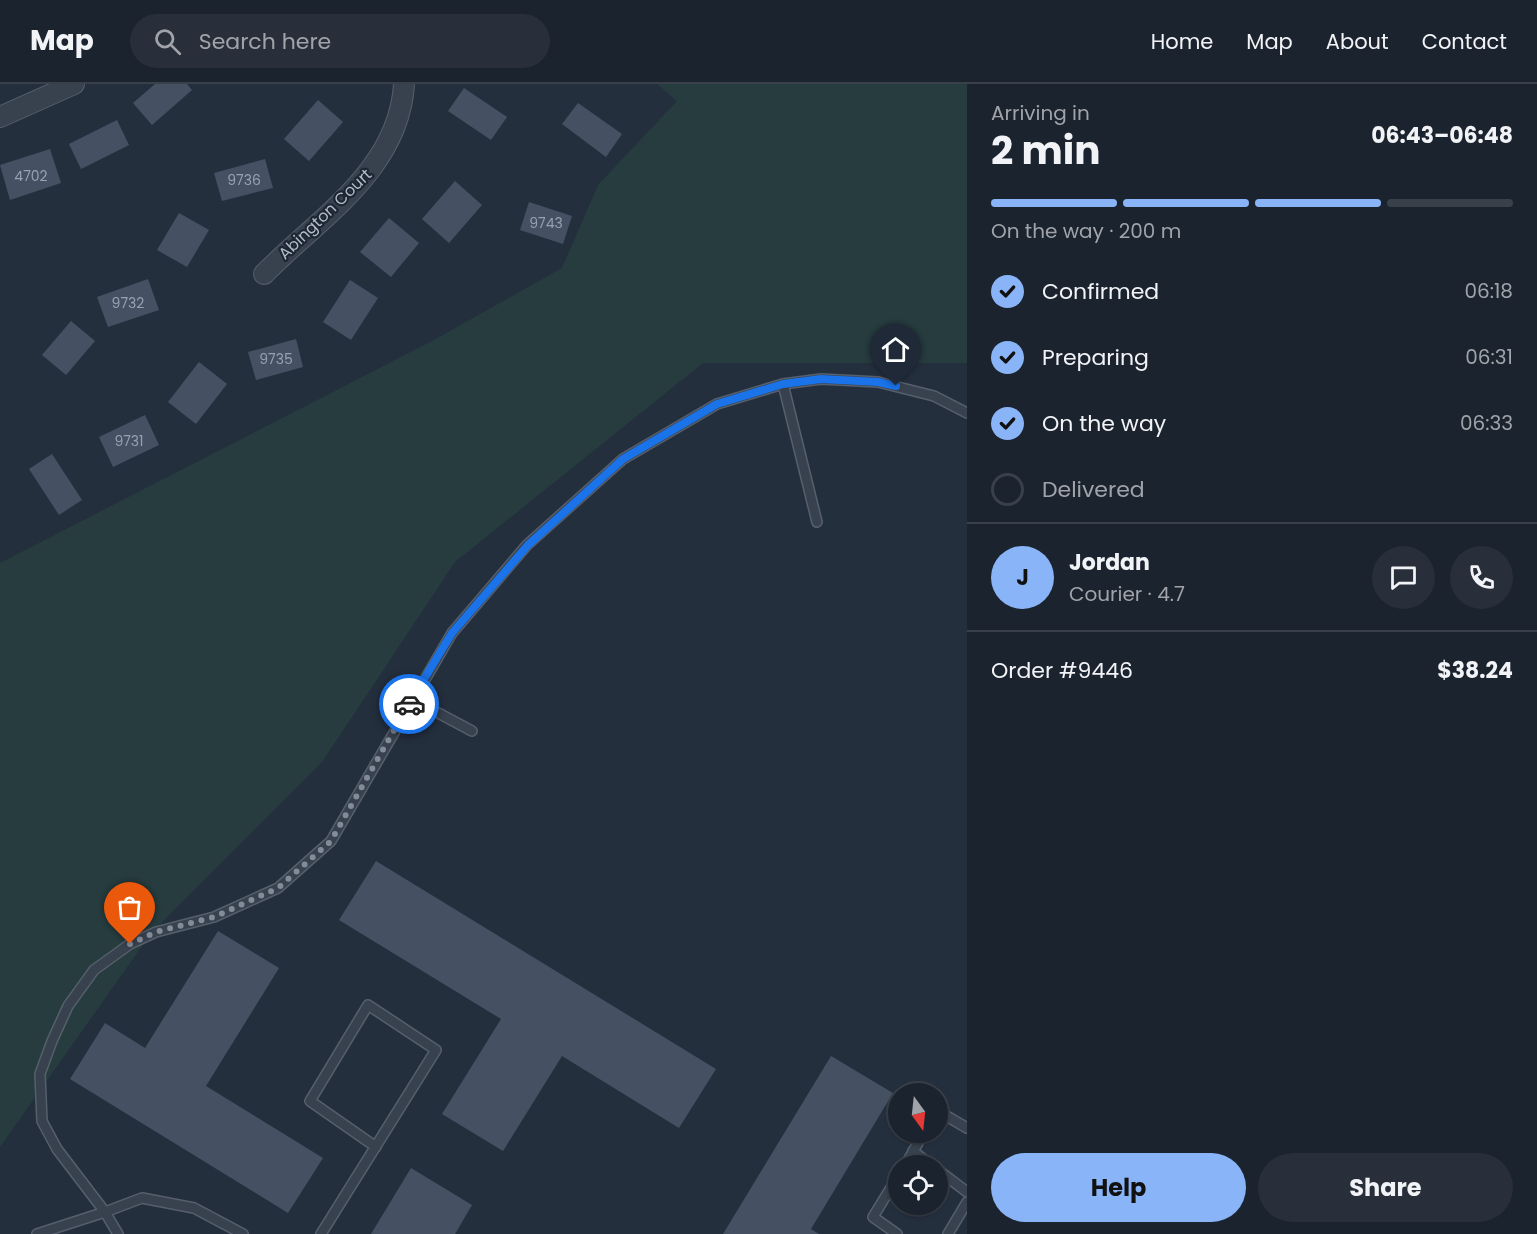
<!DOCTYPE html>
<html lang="en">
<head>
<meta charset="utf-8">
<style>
	body { margin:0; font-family:Poppins,sans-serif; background:#282f3a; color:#f1f3f6; height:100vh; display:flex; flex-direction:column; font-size:22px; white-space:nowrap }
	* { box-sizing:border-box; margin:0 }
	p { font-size:20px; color:#a0a4aa }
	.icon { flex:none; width:33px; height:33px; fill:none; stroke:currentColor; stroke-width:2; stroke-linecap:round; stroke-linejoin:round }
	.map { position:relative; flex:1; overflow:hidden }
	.panel { display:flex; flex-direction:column; background:#1b232e; width:570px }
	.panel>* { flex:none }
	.needle { width:39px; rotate:165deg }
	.buttons { position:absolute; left:888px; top:999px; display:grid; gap:12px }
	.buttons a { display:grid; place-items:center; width:60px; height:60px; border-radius:50%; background:#1b232e; box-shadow:0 2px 4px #0004,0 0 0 2px #39404a; font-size:30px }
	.pin { position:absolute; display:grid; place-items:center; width:51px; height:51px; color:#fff; margin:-62px -26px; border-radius:50% 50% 50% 0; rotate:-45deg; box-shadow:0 0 6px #0007 }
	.pin .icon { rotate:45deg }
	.courier { position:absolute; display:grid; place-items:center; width:60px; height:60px; margin:-30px; border:4px solid #1a73e8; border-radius:50%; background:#fff; color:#222; box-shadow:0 2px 8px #0007 }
	.head em { font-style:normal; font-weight:700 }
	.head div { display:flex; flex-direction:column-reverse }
	.head { display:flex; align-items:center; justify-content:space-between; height:102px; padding:0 24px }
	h1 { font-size:39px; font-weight:700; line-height:45px }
	.bar { display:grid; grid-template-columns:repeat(4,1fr); gap:9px 6px; align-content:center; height:72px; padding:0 24px }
	.bar i { height:8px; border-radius:4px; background:#39404a }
	.bar .on { background:#8ab4f8 }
	.bar p { grid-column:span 4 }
	.line { display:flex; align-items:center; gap:15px; padding:0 24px; border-top:2px solid #39404a }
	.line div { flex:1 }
	.round { display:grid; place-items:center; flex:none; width:63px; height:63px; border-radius:32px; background:#282f3a }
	ol { padding:0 24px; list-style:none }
	li { display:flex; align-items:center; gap:18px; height:66px }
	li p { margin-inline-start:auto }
	li .icon { padding:6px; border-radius:50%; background:#8ab4f8; color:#111; stroke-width:4 }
	li:last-child { color:#a0a4aa }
	li i { width:33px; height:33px; border:3px solid #39404a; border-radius:50% }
	.primary-button { display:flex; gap:12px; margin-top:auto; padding:12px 24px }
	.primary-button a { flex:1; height:69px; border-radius:36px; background:#8ab4f8; color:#111; font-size:24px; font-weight:700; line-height:69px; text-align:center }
	.primary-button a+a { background:#282f3a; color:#f1f3f6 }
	header { display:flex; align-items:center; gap:36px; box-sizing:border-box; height:84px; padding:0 30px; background:#1b232e; border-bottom:2px solid #39404a }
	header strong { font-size:28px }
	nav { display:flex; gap:33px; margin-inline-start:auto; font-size:21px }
	.search { width:420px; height:54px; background:#282f3a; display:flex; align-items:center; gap:15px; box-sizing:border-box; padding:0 21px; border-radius:33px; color:#a0a4aa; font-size:22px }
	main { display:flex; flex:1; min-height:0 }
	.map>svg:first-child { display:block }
</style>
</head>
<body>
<header>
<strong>Map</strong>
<div class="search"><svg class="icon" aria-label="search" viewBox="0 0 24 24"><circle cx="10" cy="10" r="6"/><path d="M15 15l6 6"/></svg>Search here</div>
<nav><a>Home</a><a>Map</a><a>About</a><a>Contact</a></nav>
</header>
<main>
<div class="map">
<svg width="967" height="1150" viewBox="0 0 967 1150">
	<rect width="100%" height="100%" fill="#242f3e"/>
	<polygon fill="#263c3f" points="657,0 967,0 967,279 703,279 455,478 322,678 152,848 0,1063 0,479 432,257 562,184 598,101 677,17"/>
	<g fill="#455162">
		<polygon points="155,0 187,0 192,6 152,41 133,19"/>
		<polygon points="464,4 507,33 491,56 448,27"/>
		<polygon points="318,16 343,38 309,77 284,55"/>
		<polygon points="578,19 622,50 606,73 562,40"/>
		<polygon points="117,36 129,61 81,85 69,60"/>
		<polygon points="50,65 61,99 10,116 0,81"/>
		<polygon points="265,75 273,104 222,117 214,89"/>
		<polygon points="455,97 482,121 449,159 422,135"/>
		<polygon points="529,118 572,132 563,160 520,146"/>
		<polygon points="179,129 209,146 187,183 157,166"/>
		<polygon points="389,134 419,159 391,193 360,168"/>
		<polygon points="148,195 159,226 108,243 97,213"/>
		<polygon points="350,196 378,214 351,256 323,238"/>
		<polygon points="71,237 95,257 66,291 42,271"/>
		<polygon points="296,255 303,283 256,296 248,268"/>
		<polygon points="199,278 227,300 196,340 168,318"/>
		<polygon points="145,331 159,361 113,383 99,353"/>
		<polygon points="52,370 82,416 59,431 29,385"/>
		<polygon points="376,777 716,985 679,1044 562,972 503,1067 442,1030 501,935 339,836"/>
		<polygon points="218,847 279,884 206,1002 323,1074 288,1129 70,995 105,939 145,964"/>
		<polygon points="831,972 893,1009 811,1145 819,1150 723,1150"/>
		<polygon points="411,1084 472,1121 455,1150 371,1150"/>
	</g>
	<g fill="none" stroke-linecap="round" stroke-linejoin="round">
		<defs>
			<g id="lane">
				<polyline points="783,300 817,438"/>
				<polyline points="412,615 472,647"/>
				<polyline points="938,1027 967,1044"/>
				<polyline points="913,1067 932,1082"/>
				<polyline points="905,1082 924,1048"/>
				<polyline points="938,1086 967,1108"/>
				<polyline points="37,1150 105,1128 118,1150"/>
				<polyline points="243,1150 194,1124 142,1114 105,1128 57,1065 42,1037 40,990 52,957 68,922 94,886 130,860 156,848 214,833 278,804 331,757 452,549 527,461 623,375 717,320 783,300 821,295 878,298 934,312 967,329"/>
				<polyline points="321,1150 436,966 368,921 310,1017 376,1063"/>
				<polyline points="897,1150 873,1133 898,1092"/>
				<polyline points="948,1150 967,1118"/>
			</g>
			<g id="street">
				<polyline points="0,33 74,0"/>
				<path d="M264,190c55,-56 135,-104 140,-190"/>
			</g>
		</defs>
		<use href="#lane" stroke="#565f6c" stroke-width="12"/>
		<use href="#street" stroke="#565f6c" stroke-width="22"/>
		<use href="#lane" stroke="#38414e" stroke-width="9"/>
		<use href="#street" stroke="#38414e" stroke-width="20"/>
	</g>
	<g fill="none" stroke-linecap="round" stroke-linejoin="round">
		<polyline stroke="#828b98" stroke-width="6" stroke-dasharray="0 10.8" points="130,860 156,848 214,833 278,804 331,757 409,620"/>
		<polyline stroke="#1a73e8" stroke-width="8" points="409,620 452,549 528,461 623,375 717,320 783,300 821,295 878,298 896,302"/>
	</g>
	<g text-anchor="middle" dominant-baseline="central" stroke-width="4.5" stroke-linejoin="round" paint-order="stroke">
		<g font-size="14" fill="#98a1af">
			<text x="31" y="92">4702</text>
			<text x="244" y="96">9736</text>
			<text x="546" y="139">9743</text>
			<text x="128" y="219">9732</text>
			<text x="276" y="275">9735</text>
			<text x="129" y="357">9731</text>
		</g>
		<g font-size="16" fill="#b4bcc9" stroke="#1d2633">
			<text transform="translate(325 130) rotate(-44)">Abington Court</text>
		</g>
	</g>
</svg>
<div class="buttons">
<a><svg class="needle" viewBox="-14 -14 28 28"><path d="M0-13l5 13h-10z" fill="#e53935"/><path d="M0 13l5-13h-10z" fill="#a0a4aa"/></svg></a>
<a><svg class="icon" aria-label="locate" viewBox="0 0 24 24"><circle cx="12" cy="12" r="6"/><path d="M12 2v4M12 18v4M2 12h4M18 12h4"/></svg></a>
</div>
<div class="pin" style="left:130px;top:860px;background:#ea580c"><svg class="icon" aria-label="bag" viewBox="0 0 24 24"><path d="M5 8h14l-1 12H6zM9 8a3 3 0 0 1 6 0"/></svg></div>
<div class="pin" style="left:896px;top:302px;background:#1f2937"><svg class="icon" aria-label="home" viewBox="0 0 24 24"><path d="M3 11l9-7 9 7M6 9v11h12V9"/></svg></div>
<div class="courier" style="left:409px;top:620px"><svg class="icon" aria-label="car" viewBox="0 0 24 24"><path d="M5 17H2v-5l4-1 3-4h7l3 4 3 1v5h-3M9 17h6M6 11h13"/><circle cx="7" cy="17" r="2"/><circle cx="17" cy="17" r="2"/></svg></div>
</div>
<section class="panel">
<div class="head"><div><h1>2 min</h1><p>Arriving in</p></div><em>06:43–06:48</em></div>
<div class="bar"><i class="on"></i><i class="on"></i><i class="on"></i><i></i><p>On the way · 200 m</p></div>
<ol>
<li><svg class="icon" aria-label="check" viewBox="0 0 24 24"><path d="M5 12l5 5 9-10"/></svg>Confirmed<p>06:18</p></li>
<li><svg class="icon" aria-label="check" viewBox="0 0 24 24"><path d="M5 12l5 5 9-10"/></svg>Preparing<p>06:31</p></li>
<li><svg class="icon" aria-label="check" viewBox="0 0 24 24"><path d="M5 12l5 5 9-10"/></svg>On the way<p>06:33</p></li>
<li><i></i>Delivered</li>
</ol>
<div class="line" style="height:108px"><b class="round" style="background:#8ab4f8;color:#111">J</b><div><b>Jordan</b><p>Courier · 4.7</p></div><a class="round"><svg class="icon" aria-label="chat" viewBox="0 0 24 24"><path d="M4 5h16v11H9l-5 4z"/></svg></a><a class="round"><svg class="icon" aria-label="phone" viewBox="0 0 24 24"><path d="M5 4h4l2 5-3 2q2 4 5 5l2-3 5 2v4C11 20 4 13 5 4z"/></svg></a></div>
<div class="line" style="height:78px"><div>Order #9446</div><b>$38.24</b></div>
<div class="primary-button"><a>Help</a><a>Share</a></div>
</section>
</main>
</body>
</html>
